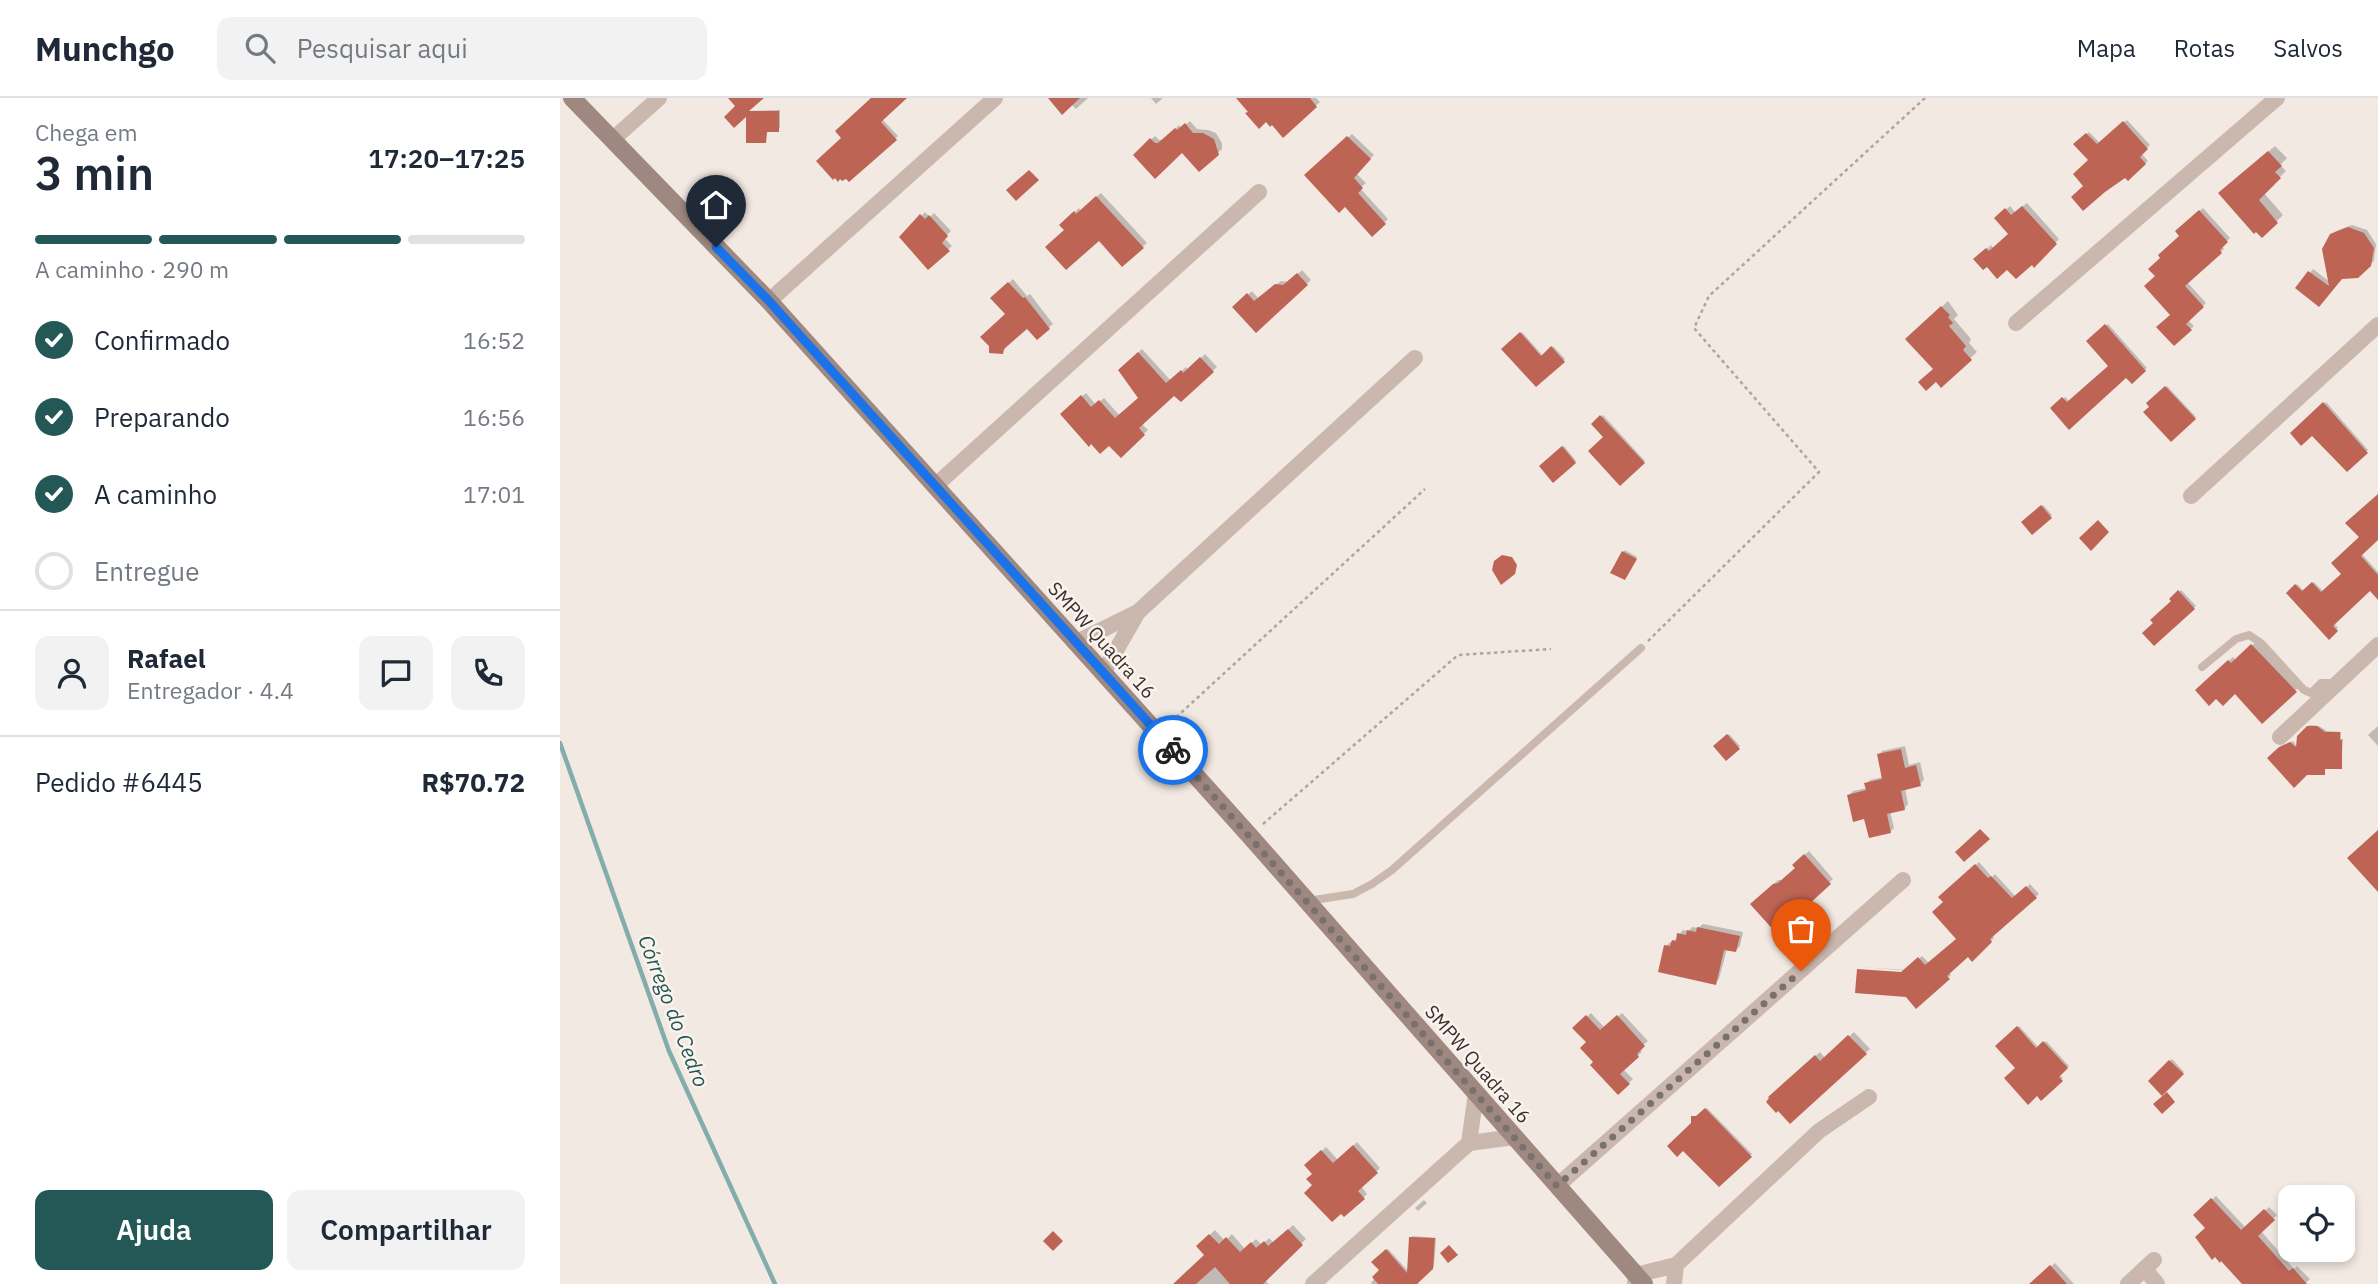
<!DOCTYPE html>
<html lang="pt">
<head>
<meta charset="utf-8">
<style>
	body { margin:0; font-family:"IBM Plex Sans",sans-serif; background:#f2f2f3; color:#1f2937; height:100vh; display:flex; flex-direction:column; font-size:26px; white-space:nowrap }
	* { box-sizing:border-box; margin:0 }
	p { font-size:23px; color:#747a83 }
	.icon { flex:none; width:38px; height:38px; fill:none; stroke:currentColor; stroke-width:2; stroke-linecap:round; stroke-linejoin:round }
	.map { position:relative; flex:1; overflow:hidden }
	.details { display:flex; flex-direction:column; background:#fff; width:560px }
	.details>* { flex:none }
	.tools { position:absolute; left:1718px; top:1087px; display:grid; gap:14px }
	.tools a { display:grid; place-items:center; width:77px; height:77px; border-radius:14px; background:#fff; box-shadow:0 4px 10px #0003; font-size:35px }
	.pin { position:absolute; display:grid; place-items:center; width:60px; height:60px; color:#fff; margin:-72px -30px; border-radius:50% 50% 50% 0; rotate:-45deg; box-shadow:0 0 7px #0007 }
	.pin .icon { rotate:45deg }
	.courier { position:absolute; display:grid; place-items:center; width:70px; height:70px; margin:-35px; border:5px solid #1a73e8; border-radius:50%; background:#fff; color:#222; box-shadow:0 2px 9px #0007 }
	.head em { font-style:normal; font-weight:600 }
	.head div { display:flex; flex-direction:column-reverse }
	.head { display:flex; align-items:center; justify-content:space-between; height:119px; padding:0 35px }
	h1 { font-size:46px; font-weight:600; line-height:52px }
	.bar { display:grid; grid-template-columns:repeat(4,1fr); gap:10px 7px; align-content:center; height:84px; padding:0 35px }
	.bar i { height:9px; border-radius:5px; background:#e0e1e3 }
	.bar .selected { background:#245857 }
	.bar p { grid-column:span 4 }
	.line { display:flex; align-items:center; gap:18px; padding:0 35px; border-top:2px solid #e0e1e3 }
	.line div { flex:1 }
	.round { display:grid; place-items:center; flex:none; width:74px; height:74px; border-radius:14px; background:#f2f2f3 }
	ol { padding:0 35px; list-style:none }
	li { display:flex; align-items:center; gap:21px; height:77px }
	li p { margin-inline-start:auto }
	li .icon { padding:7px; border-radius:50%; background:#245857; color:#fff; stroke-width:4 }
	li:last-child { color:#747a83 }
	li i { width:38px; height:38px; border:4px solid #e0e1e3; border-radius:50% }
	.button { display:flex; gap:14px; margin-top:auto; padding:14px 35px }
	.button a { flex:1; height:80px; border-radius:14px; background:#245857; color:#fff; font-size:28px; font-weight:600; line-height:80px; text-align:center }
	.button a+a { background:#f2f2f3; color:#1f2937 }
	header { display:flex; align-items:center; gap:42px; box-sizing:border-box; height:98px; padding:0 35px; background:#fff; border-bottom:2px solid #e0e1e3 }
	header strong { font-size:33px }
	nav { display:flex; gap:38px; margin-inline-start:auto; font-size:24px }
	.search { width:490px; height:63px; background:#f2f2f3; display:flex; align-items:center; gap:18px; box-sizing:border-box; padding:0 24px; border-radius:14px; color:#747a83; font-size:26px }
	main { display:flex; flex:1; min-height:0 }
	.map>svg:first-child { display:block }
</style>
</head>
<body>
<header>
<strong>Munchgo</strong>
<div class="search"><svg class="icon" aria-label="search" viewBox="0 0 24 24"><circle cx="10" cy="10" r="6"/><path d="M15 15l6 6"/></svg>Pesquisar aqui</div>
<nav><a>Mapa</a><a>Rotas</a><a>Salvos</a></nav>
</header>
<main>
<section class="details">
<div class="head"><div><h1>3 min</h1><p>Chega em</p></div><em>17:20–17:25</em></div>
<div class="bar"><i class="selected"></i><i class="selected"></i><i class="selected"></i><i></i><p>A caminho · 290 m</p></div>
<ol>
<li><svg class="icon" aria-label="check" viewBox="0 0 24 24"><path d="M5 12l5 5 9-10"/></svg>Confirmado<p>16:52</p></li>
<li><svg class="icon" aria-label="check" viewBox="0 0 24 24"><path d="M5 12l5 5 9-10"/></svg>Preparando<p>16:56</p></li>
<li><svg class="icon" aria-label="check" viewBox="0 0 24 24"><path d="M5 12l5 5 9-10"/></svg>A caminho<p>17:01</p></li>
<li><i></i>Entregue</li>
</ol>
<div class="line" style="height:126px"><a class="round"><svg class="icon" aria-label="person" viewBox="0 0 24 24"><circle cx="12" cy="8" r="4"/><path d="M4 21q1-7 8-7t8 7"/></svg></a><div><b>Rafael</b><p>Entregador · 4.4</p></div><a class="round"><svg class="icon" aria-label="chat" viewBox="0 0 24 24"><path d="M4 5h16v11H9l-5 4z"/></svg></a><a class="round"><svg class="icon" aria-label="phone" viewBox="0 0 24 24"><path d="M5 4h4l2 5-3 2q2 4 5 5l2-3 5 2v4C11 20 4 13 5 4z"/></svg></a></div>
<div class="line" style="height:91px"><div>Pedido #6445</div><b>R$70.72</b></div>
<div class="button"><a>Ajuda</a><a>Compartilhar</a></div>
</section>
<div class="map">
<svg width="1818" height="1186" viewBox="0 0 1818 1186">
	<rect width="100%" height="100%" fill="#f2e9e2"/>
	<g fill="#0003">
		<polygon points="170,0 200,0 188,13 220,12 220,30 208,32 205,43 188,15"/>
		<polygon points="313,0 344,0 322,21 338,38 289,82"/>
		<polygon points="490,0 528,0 516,11 511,6"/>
		<polygon points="591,0 603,0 596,6"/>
		<polygon points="686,0 756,0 760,4 723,37 712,25 687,15 689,13"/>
		<polygon points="1567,22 1590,47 1581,55 1588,63 1568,81 1565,78 1525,88 1531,62 1516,46 1529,34 1540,45"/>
		<polygon points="630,23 637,31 648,32 656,35 662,45 662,51 640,72 623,52 575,57 595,38 599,42 604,42 619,27 622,30"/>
		<polygon points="792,36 814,57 796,75 806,85 800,90 828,121 812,136 785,106 747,77"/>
		<polygon points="1715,48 1727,60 1720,67 1726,73 1704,95 1723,117 1702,138 1666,89"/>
		<polygon points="541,95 587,145 562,167 539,141 506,132 501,127 519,110 521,113"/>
		<polygon points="1467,105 1499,141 1474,167 1472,164 1447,170 1427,167 1416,161 1431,147 1434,151 1450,136 1436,121 1450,108 1455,114"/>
		<polygon points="1643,110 1670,140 1662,148 1664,151 1627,184 1646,205 1628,222 1634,228 1614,246 1612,217 1597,178 1621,138 1617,133"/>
		<polygon points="365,114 370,119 374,115 391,133 384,140 392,148 368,169 342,139"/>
		<polygon points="1792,127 1807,132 1816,146 1814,163 1797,178 1782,179 1763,204 1737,190 1753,171 1770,184 1772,137 1776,133"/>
		<polygon points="742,172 751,182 696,232 674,209 692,193 698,200 721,183 729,184"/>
		<polygon points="453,181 467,198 470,196 493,226 477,240 467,228 448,246 443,254 447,216 433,200"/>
		<polygon points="1388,203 1398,217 1394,221 1411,241 1409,245 1417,254 1381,287 1375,271 1348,241"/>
		<polygon points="1548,226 1587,270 1572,283 1567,277 1509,329 1492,310 1505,299 1510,304 1550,267 1529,243"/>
		<polygon points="962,234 983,258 993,248 1005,261 976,287 944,251"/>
		<polygon points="582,251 611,283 626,269 628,272 645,256 657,269 621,302 615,295 581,325 588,332 561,357 550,345 502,316 526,295 536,307 544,300 560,318 580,300 560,272"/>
		<polygon points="1607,288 1636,319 1611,342 1588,305"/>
		<polygon points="1766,304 1808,352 1787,372 1752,336 1732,335"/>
		<polygon points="1043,317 1085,363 1060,386 1045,339 1033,326"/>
		<polygon points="1004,348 1016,363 994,382 981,368"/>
		<polygon points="1818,398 1818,440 1801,455 1818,474 1818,494 1810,491 1774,525 1778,530 1769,539 1728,495 1737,486 1744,493 1754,484 1764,494 1783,476"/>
		<polygon points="1483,407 1492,417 1472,434 1463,424"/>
		<polygon points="1065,452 1077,459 1066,479 1063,454"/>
		<polygon points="1621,492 1636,508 1594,545 1614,503 1611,501"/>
		<polygon points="1696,544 1739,589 1702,623 1675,594 1637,592 1673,559 1676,562"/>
		<polygon points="1750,627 1759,628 1767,633 1781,634 1781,641 1783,641 1781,670 1766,669 1764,676 1723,648 1733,643 1737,649 1740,636"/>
		<polygon points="1818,628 1818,648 1808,637"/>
		<polygon points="1169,636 1180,648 1167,660 1156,648"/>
		<polygon points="1345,648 1349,667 1360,664 1364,682 1360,686 1345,690 1348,706 1345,710 1330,713 1334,730 1330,734 1306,719 1289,697 1293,693 1307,690 1306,686 1310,682 1323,679 1319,657 1322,653"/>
		<polygon points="1249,753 1273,781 1251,802 1253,805 1242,816 1241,831 1237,835 1192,806 1218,782 1224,782 1237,770 1234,767"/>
		<polygon points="1419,764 1432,779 1435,776 1456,799 1470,786 1479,796 1432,837 1434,840 1412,861 1408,856 1388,874 1391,877 1356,909 1350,873 1301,869 1346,872 1362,858 1369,865 1399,841 1386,804 1381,799"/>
		<polygon points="1143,826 1183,834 1180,848 1176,852 1167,851 1159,881 1155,885 1106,848 1110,844 1113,844 1123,832 1129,833 1132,829 1138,830"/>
		<polygon points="1031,915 1045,930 1062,915 1088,943 1079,951 1082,954 1063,971 1073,981 1058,995 1035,964 1028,944 1015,930"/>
		<polygon points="1459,928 1479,950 1486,943 1509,968 1499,977 1503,980 1481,1000 1438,948"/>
		<polygon points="1294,934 1310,951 1230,1023 1215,995 1260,954 1265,960"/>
		<polygon points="1612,961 1624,974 1602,995 1590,983"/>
		<polygon points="1147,1010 1192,1056 1159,1086 1133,1019 1139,1017"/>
		<polygon points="797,1044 820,1070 801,1088 807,1096 784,1117 755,1087 754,1076 747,1067 766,1049 778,1062"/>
		<polygon points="1656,1098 1686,1130 1709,1109 1717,1117 1701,1133 1734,1171 1737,1168 1750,1181 1745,1186 1685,1186 1647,1130 1635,1117"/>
		<polygon points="864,1102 867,1105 858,1113 855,1110"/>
		<polygon points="733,1127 746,1141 705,1182 709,1186 621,1186 647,1157 638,1148 655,1132 665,1143 672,1136 685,1151 696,1141 702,1147 709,1140 714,1145"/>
		<polygon points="852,1138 876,1140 874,1168 857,1183 859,1186 812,1186 811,1185 821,1172 813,1164 828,1151 849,1174"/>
		<polygon points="1495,1165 1514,1186 1472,1186"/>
	</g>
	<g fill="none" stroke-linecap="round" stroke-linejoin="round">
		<polyline stroke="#83adab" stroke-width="4.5" points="0,645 109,953 215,1186"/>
	</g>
	<g fill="#bd6455">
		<polygon points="168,0 204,0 189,13 219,13 219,34 207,34 206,45 186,45 186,19 174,30 164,19 175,8"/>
		<polygon points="311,0 347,0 321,24 337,42 289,84 286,81 282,83 280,81 278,84 275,80 273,82 256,63 281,40 275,33"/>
		<polygon points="488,0 520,0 502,17"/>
		<polygon points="676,0 750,0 757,9 723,40 712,27 710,29 706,24 699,31 685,15 688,14"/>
		<polygon points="1563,23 1588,51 1580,59 1586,66 1568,83 1565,80 1545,94 1523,113 1511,99 1523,88 1513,76 1528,62 1513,46 1526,35 1537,46"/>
		<polygon points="625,25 633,35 643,35 654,41 659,57 639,74 622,55 595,81 573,57 590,40 595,45 598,45 615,30 617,32"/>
		<polygon points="787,38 811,61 794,80 803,90 798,95 826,126 812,139 785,109 779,115 744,77"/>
		<polygon points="1708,53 1722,68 1715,74 1721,80 1699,102 1718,125 1702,140 1696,134 1694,136 1658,95"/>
		<polygon points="469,72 479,82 456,103 446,92"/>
		<polygon points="536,98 584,150 562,169 539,143 506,172 485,149 504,132 499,127 514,113 516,116"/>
		<polygon points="1462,108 1497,146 1474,170 1472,167 1456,181 1447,172 1437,181 1427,169 1423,172 1413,161 1426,150 1429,153 1448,136 1434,120 1445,110 1451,117"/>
		<polygon points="1639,112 1668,144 1660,152 1662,155 1625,188 1644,209 1626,226 1632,232 1614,248 1596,229 1610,217 1584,188 1595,178 1588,171 1600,160 1598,157 1619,138 1615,133"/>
		<polygon points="360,116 365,121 369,117 388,138 382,145 390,153 368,172 339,139"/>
		<polygon points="1788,129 1804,135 1814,150 1811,168 1798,180 1782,181 1759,209 1735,190 1748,173 1769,188 1762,151 1770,136"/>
		<polygon points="737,175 748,187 696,235 672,209 687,195 694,203 715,186 723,187"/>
		<polygon points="448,184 463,200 465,199 490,231 477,242 467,231 444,251 443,256 429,255 429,248 420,239 445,216 430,200"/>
		<polygon points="1381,208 1390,217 1388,219 1393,225 1389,228 1406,248 1403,252 1412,262 1381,290 1376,284 1366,293 1358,284 1373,271 1345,241"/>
		<polygon points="1545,226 1586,273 1572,286 1566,280 1509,332 1490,310 1502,299 1507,304 1548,268 1526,243"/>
		<polygon points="960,234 981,258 991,248 1005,264 976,289 941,251"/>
		<polygon points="578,254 606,285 621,272 623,275 640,259 654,274 621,304 614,298 579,330 585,337 561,360 549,348 540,356 531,346 529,349 500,316 521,297 531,309 539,302 555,320 578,300 558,272"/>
		<polygon points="1605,288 1636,321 1611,344 1583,314 1589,309 1586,305"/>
		<polygon points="1763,304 1808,355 1787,374 1752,338 1741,348 1730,335"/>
		<polygon points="1040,317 1085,365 1060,388 1028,353 1043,339 1031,326"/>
		<polygon points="1002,348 1016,365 993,385 979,368"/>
		<polygon points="1818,396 1818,442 1801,458 1818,477 1818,502 1810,493 1773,528 1778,533 1769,542 1726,495 1735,486 1742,493 1752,484 1761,494 1781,476 1771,465 1799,439 1785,425"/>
		<polygon points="1481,407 1492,420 1472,437 1461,424"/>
		<polygon points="1538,422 1549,434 1531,453 1519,440"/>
		<polygon points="1062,453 1077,461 1065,482 1050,475"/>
		<polygon points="942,457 952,459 957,467 955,476 941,487 932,472 934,463"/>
		<polygon points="1618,492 1635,511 1594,548 1582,535 1593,525 1590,522 1611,503 1609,501"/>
		<polygon points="1691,546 1737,594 1702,626 1675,596 1663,608 1656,601 1649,608 1635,592 1668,562 1671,565"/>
		<polygon points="1747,628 1757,628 1765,634 1780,634 1780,642 1782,642 1782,671 1765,671 1765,677 1747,677 1734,690 1707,660 1719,649 1730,644 1736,649 1737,638"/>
		<polygon points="1167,636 1180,651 1166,663 1153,648"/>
		<polygon points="1341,651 1345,670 1356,667 1361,688 1341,693 1345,712 1327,716 1331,735 1309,740 1304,721 1293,724 1287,697 1306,692 1304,685 1322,681 1317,656"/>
		<polygon points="1420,731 1430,741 1404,764 1395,754"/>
		<polygon points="1818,732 1818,794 1787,760"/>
		<polygon points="1244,756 1271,786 1248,807 1251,810 1238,822 1238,837 1217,836 1190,806 1213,786 1218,785 1235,770 1232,767"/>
		<polygon points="1415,766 1428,780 1431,778 1452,800 1466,788 1477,800 1430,841 1432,844 1412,864 1408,859 1387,878 1390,881 1356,911 1346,899 1295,895 1297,871 1341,874 1358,859 1365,867 1396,841 1372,814 1383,804 1378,799"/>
		<polygon points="1137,829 1180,838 1176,854 1164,852 1156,887 1098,874 1104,847 1110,848 1112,842 1116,843 1117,835 1126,837 1127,832 1136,834"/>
		<polygon points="1026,917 1040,932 1057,917 1085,948 1077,956 1079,959 1060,976 1070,986 1058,997 1030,967 1033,964 1020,950 1026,944 1012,930"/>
		<polygon points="1457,928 1476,950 1483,943 1508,970 1499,979 1503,983 1481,1003 1477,998 1468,1007 1444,980 1455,970 1435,948"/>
		<polygon points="1288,937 1307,956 1230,1026 1218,1013 1216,1015 1206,1004 1209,1000 1208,999 1255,957 1260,963"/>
		<polygon points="1609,962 1624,976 1602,998 1588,983"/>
		<polygon points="1607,994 1615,1004 1602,1016 1593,1006"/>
		<polygon points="1145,1010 1192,1059 1159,1089 1123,1053 1117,1059 1107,1048 1131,1025 1131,1018 1136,1018"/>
		<polygon points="793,1047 818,1075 798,1093 805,1101 784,1119 781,1116 772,1124 744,1095 752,1087 746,1081 752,1076 744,1067 761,1052 773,1065"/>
		<polygon points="1651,1100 1681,1132 1704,1111 1715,1122 1698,1138 1729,1173 1733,1170 1747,1186 1682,1186 1661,1163 1660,1165 1655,1159 1652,1162 1635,1139 1645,1130 1633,1117"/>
		<polygon points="728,1131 743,1147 703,1186 670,1186 655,1169 636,1186 613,1186 644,1157 636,1148 649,1136 659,1146 666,1139 680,1154 691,1144 696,1150 704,1143 708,1148"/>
		<polygon points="493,1133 503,1143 493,1153 483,1143"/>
		<polygon points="849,1139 875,1140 873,1171 857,1186 818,1186 812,1179 819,1172 811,1164 826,1151 847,1175"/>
		<polygon points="889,1147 898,1157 888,1165 880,1155"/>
		<polygon points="1490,1167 1507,1186 1469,1186"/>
	</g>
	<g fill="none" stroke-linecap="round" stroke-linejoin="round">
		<g stroke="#b6a298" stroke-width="2.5" stroke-dasharray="3.5 3.5" stroke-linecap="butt">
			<polyline points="1088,543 1259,374 1134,230 1149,198 1365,0"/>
			<polyline points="611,624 865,391"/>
			<polyline points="703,726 898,557 991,551"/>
		</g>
		<g stroke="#cab8ae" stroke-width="8">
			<polyline points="1642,569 1676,541 1689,537 1701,545 1744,592 1751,595 1761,585 1769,585 1773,588"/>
			<polyline points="747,803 793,796 812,786 832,772 1081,550"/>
		</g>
		<g stroke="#cab8ae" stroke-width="16">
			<polyline points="52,42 99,0"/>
			<polyline points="209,203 435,0"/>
			<polyline points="1456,225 1717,0"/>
			<polyline points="375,388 699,94"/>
			<polyline points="1631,398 1818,227"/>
			<polyline points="515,545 578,514 855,260"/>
			<polyline points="543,575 578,514"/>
			<polyline points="1720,639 1818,547"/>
			<polyline points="909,1045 916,995"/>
			<polyline points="997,1088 1343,782"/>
			<polyline points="1585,1171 1597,1186"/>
			<polyline points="753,1186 909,1045 955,1039"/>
			<polyline points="1075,1186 1076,1177 1116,1167 1259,1033 1309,999"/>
			<polyline points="1114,1186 1116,1167"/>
			<polyline points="1568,1186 1594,1162"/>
		</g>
		<polyline stroke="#9e8880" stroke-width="18" points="12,0 209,203 689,737 1084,1186"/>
	</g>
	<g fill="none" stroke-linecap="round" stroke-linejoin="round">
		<polyline stroke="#7a706c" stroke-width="7" stroke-dasharray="0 12.6" points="613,652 997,1088 1241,873"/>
		<polyline stroke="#1a73e8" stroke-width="9" points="156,149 209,203 613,652"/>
	</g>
	<g text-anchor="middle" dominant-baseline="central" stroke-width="5" stroke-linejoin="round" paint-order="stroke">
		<g font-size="19" fill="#392f2c" stroke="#faf3ee">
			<text transform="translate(542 542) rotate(48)">SMPW Quadra 16</text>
			<text transform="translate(918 966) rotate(49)">SMPW Quadra 16</text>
		</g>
		<g font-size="21" font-style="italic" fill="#245857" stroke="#faf3ee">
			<text transform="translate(114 913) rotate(69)">Córrego do Cedro</text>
		</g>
	</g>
</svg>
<div class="tools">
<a><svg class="icon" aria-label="locate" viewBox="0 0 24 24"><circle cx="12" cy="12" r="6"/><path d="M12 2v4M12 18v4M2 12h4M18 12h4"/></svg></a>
</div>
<div class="pin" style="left:1241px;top:873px;background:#ea580c"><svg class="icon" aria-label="bag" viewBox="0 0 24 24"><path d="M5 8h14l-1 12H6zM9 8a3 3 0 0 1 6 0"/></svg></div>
<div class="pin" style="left:156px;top:149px;background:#1f2937"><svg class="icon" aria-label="home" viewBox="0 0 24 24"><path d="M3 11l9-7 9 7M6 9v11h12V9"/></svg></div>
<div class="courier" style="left:613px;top:652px"><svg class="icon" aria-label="bike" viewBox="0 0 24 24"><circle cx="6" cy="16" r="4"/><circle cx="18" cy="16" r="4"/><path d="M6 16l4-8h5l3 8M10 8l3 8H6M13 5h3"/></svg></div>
</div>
</main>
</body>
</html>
